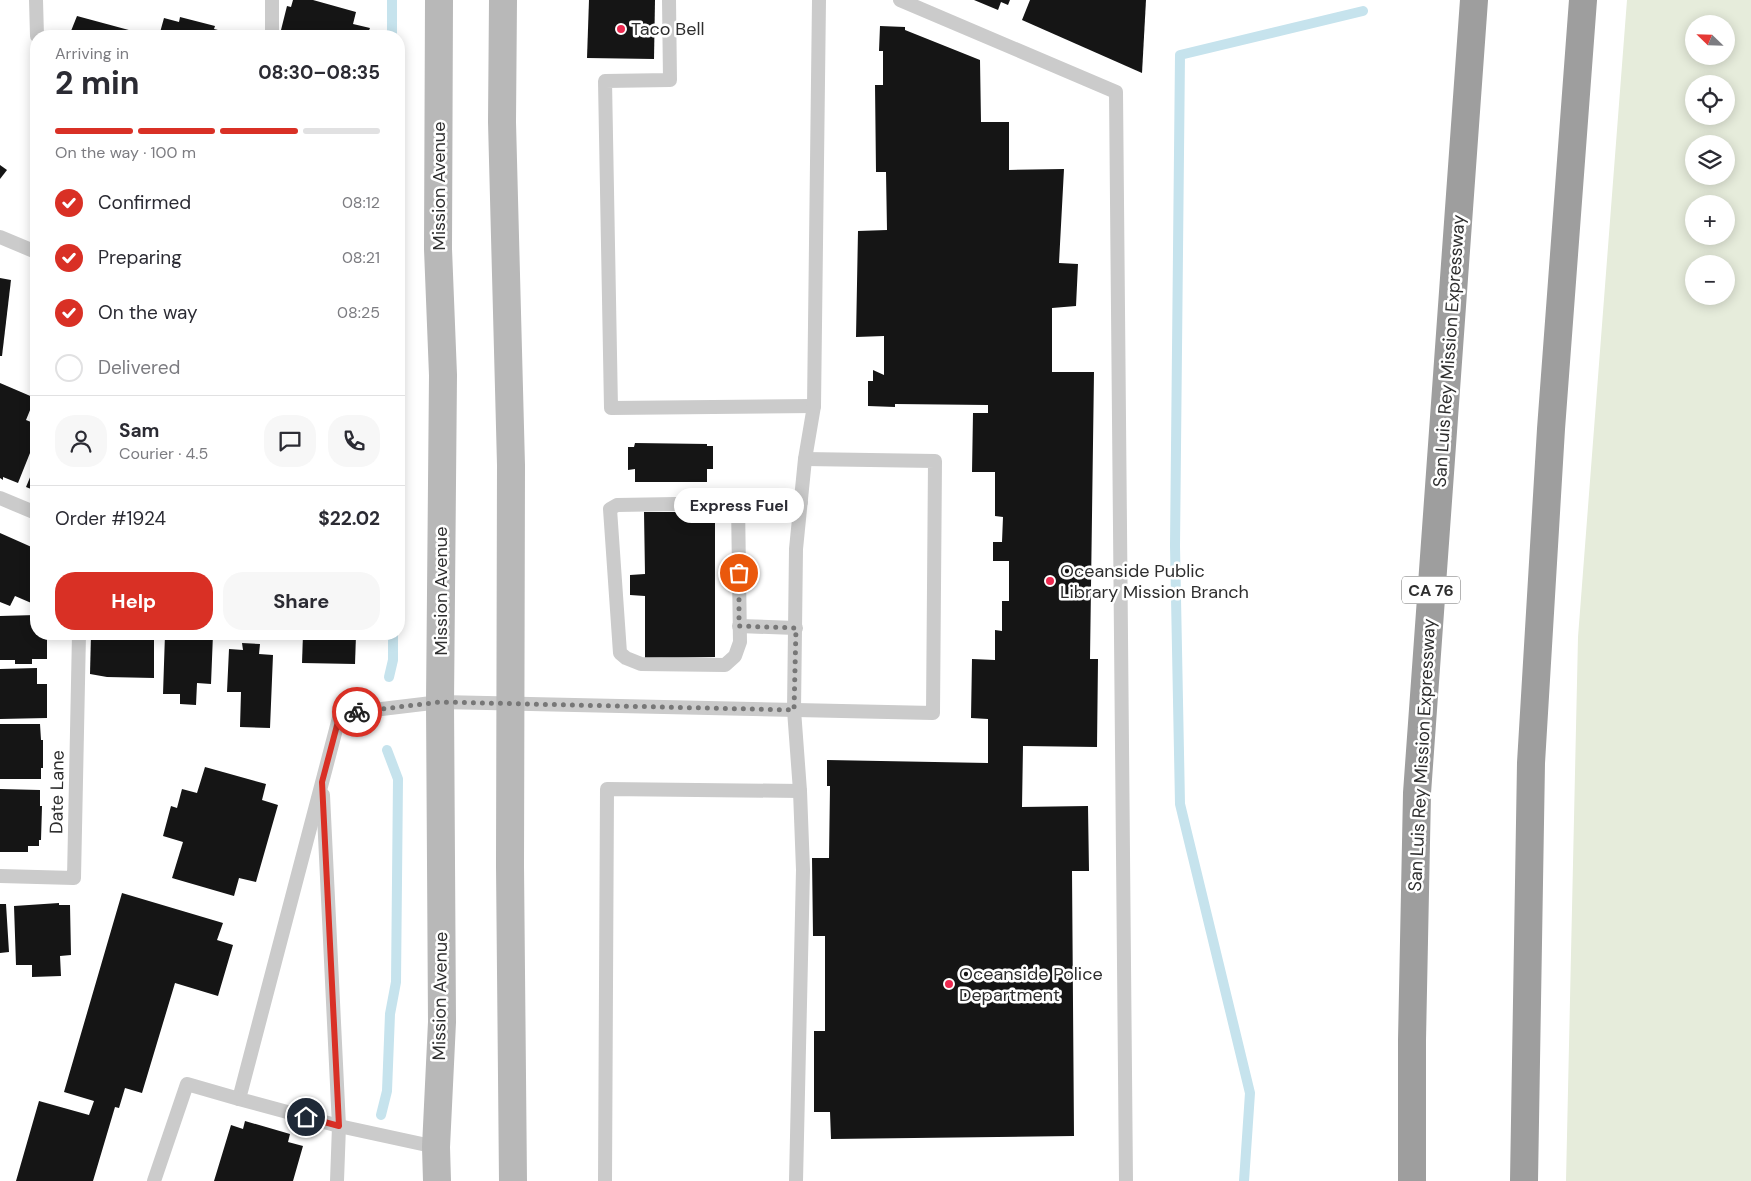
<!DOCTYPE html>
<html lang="en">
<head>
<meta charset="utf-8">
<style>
	body { margin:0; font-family:"DM Sans",sans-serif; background:#f7f7f7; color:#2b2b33; height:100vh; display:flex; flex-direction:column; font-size:19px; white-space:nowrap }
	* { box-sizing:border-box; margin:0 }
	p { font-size:16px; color:#7c7c81 }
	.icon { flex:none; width:28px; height:28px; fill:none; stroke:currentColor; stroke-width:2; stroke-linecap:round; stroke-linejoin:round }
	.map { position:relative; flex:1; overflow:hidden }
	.side { position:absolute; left:30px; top:30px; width:375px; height:610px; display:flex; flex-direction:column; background:#fff; border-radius:20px; box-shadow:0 2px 12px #0003 }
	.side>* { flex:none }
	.needle { width:32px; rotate:293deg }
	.tools { position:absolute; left:1685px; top:15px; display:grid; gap:10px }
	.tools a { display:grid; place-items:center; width:50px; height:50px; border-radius:50%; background:#fff; box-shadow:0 2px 12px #0003; font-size:25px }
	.pin { position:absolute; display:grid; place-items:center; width:42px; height:42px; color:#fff; margin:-21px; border:2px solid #fff; border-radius:50%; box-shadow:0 1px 5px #0007 }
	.courier { position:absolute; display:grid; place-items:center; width:50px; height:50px; margin:-25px; border:4px solid #d93025; border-radius:50%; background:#fff; color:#222; box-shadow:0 1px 6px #0007 }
	.bubble { position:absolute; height:35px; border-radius:18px; background:#fff; box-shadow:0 2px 12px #0003; font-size:16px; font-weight:700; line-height:35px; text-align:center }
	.headline em { font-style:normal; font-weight:700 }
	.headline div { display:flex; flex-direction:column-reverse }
	.headline { display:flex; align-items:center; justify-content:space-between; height:85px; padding:0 25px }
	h1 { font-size:32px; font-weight:700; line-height:38px }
	.bar { display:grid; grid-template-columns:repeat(4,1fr); gap:8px 5px; align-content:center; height:60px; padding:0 25px }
	.bar i { height:6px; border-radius:4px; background:#e1e1e2 }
	.bar .current { background:#d93025 }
	.bar p { grid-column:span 4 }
	.line { display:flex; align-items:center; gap:12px; padding:0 25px; border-top:1px solid #e1e1e2 }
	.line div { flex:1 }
	.round { display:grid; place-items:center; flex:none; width:52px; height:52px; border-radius:20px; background:#f7f7f7 }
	ol { padding:0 25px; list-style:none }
	li { display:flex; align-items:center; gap:15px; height:55px }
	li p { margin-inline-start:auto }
	li .icon { padding:5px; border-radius:50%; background:#d93025; color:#fff; stroke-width:4 }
	li:last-child { color:#7c7c81 }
	li i { width:28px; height:28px; border:2px solid #e1e1e2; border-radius:50% }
	.cta { display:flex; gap:10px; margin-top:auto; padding:10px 25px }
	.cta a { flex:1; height:58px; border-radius:20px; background:#d93025; color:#fff; font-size:20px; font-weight:700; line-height:58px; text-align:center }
	.cta a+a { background:#f7f7f7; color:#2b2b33 }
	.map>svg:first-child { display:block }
</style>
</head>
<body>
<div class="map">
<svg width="1751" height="1181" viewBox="0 0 1751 1181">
	<rect width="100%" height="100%" fill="#fff"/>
	<path fill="#e6ecdb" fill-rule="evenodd" d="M1627,0h124v1181h-185l12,-544zM1694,24h32v32h-32zM1694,84h32v32h-32zM1694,144h32v32h-32zM1694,204h32v32h-32zM1694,264h32v32h-32z"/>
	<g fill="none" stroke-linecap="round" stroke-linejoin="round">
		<g stroke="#c6e3ed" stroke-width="10">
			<polyline points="392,0 392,36"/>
			<polyline points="389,677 393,660 393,634"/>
			<polyline points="381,1115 387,1091 390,1014 396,982 398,779 387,750"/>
			<polyline points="1244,1181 1250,1093 1180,804 1175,546 1180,55 1363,11"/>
		</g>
	</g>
	<g fill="#151515">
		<polygon points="293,0 313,0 356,12 353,24 370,28 367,36 288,36 280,34 287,6 291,7"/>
		<polygon points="589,0 655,0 654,59 587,58"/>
		<polygon points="974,0 1010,0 1008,5 1001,2 998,10"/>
		<polygon points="1030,0 1146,0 1142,73 1022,20"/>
		<polygon points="77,16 151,36 69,36"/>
		<polygon points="180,17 215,26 214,29 226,32 225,36 159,36 164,18 179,22"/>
		<polygon points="880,26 905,27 905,30 980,60 981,122 1009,122 1009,170 1064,169 1059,263 1078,264 1076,306 1052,308 1052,372 1094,372 1090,659 1098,659 1097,747 1023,746 1022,807 1088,806 1089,871 1072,871 1074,1136 831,1139 830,1112 814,1112 814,1031 825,1031 825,936 813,936 812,858 829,858 830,786 827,786 827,760 988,763 988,719 971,718 972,659 995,660 995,630 1002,631 1002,601 1009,601 1009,561 993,561 993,542 1002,542 1003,517 995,516 995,472 972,472 973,413 988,413 988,405 895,404 895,407 868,406 868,381 873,381 873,370 884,375 884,336 856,337 858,231 887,230 886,172 876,172 875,85 883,85 883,51 879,51"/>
		<polygon points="0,165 7,170 0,179"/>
		<polygon points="0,278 11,280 2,356 0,356"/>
		<polygon points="0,383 35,398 26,420 36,424 36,438 18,483 3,477 3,480 0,478"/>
		<polygon points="635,443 707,444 707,446 713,446 713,469 707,469 707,482 635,482 635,469 628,470 628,447 634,447"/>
		<polygon points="36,463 36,491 26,487"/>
		<polygon points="644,512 715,512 715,657 645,658 645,596 630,595 630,575 645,574"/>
		<polygon points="0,533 36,549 36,605 15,596 10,606 0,602"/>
		<polygon points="36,615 36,634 47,634 47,659 32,659 32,664 15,664 15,660 0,660 0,616"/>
		<polygon points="91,634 154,634 154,678 107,677 90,674"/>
		<polygon points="165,634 213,634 211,684 197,683 196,705 180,704 180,694 163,694"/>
		<polygon points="303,634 356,635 355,664 302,663"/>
		<polygon points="242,643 260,644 259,654 273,655 270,728 240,727 241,692 227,692 229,649 243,650"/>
		<polygon points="37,668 37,684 47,684 47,718 0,719 0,669"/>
		<polygon points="0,724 40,724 41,740 43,740 43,768 41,768 41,779 0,779"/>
		<polygon points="205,767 266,784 262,800 278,805 256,882 239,878 234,896 172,878 183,842 163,836 171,806 177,808 182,789 197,793"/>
		<polygon points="0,789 40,790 40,806 42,806 41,840 39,840 39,846 28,846 28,852 0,852"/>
		<polygon points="122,893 223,923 217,940 233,945 218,996 175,983 142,1093 125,1088 119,1108 115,1107 93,1181 16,1181 39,1101 89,1115 94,1101 64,1092"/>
		<polygon points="59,903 59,905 70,905 71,955 60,956 61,976 32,977 32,965 16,965 14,906"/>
		<polygon points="0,904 6,904 9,952 0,953"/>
		<polygon points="245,1121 290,1134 288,1142 303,1146 293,1181 214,1181 231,1125 243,1129"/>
	</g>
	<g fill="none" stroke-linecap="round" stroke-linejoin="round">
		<g stroke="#cbcbcb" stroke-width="14">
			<polyline points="36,0 37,36"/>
			<polyline points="669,0 670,80 605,81 611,408 814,406"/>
			<polyline points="900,0 1116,92 1126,1181"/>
			<polyline points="272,36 272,0"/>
			<polyline points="0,237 36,252"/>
			<polyline points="0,498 36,513"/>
			<polyline points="738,503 740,642 735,656 725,665 641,664 626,658 620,653 610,509 617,505 801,502"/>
			<polyline points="739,626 796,628"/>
			<polyline points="323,795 339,1126 337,1181"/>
			<polyline points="0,876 74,878 79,634"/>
			<polyline points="436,1147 339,1126 239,1099 340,714 440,702 933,713 935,461 805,459"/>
			<polyline points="154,1181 187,1084 239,1099"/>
			<polyline points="605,1181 607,789 800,791"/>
			<polyline points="796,1181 803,870 800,791 794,710 796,549 805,459 814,406 819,0"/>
		</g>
		<g stroke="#b8b8b8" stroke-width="28">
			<polyline points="503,0 502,122 511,465 510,866 513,1181"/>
			<polyline points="437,1181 436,1147 442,1022 440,702 443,375 438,249 439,0"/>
		</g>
		<g stroke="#9e9e9e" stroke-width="28">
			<polyline points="1412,1181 1412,1040 1417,793 1474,0"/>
			<polyline points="1524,1181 1531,763 1551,429 1583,0"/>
		</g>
	</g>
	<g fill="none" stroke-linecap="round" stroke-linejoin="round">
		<polyline stroke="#777" stroke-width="5" stroke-dasharray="0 9" points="357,712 440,702 794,710 796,628 739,626 739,573"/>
		<polyline stroke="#d93025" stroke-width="6" points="306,1117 339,1126 322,782 340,714 357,712"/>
	</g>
	<g fill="#ec294f" stroke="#fff" stroke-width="2">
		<circle cx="621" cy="29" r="5"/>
		<circle cx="1050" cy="581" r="5"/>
		<circle cx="949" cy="984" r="5"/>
	</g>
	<g text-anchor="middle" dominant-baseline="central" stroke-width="5" stroke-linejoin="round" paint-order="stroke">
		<rect fill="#fff" stroke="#6d6d6d" stroke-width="1" x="1402" y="576.5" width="58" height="27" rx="4"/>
		<g font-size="16" font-weight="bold" fill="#2e2e2e">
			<text x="1431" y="590">CA 76</text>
		</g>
		<g font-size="18" fill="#2e2e2e" stroke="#fff" text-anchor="start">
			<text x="631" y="29">Taco Bell</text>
			<text x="1060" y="571">Oceanside Public<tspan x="1060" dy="21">Library Mission Branch</tspan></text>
			<text x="959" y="974">Oceanside Police<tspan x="959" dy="21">Department</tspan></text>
		</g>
		<g font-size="18" fill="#2e2e2e" stroke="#fff">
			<text transform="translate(439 186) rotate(-90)">Mission Avenue</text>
			<text transform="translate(1449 351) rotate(-86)">San Luis Rey Mission Expressway</text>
			<text transform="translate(441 591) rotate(-90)">Mission Avenue</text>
			<text transform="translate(1422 755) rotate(-87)">San Luis Rey Mission Expressway</text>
			<text transform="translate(57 792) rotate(-89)">Date Lane</text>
			<text transform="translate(440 996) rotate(-89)">Mission Avenue</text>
		</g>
	</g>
</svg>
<div class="tools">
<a><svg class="needle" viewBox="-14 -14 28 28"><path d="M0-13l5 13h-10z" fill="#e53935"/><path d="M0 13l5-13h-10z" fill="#7c7c81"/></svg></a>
<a><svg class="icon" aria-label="locate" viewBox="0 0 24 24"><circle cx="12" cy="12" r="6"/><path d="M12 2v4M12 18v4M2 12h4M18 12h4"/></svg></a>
<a><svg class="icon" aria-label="layers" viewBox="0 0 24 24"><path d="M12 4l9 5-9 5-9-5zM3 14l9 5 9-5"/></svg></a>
<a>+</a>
<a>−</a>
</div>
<div class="pin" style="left:739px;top:573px;background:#ea580c"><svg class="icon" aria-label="bag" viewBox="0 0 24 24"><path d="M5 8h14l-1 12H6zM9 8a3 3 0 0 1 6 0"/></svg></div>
<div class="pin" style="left:306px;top:1117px;background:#1f2937"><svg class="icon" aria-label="home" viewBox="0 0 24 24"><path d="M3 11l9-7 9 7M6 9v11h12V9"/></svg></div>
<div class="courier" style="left:357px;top:712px"><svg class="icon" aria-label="bike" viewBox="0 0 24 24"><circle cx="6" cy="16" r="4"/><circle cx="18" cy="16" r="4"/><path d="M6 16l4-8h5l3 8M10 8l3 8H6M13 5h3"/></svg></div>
<div class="bubble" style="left:674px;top:488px;width:130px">Express Fuel</div>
<section class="side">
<div class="headline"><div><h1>2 min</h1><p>Arriving in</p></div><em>08:30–08:35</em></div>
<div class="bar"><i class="current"></i><i class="current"></i><i class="current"></i><i></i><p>On the way · 100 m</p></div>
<ol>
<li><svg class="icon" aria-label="check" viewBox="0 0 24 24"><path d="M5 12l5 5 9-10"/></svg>Confirmed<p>08:12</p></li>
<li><svg class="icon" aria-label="check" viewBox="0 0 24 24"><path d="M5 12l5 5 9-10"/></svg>Preparing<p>08:21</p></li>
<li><svg class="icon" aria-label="check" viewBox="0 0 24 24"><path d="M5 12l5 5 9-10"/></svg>On the way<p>08:25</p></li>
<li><i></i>Delivered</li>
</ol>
<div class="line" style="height:90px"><a class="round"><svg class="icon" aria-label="person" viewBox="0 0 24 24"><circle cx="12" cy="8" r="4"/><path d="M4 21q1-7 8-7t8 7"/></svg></a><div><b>Sam</b><p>Courier · 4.5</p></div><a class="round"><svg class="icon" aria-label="chat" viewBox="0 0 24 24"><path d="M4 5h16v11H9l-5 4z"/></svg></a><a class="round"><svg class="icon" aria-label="phone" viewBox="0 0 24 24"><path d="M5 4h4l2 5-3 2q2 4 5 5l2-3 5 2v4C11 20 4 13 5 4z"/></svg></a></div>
<div class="line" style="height:65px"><div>Order #1924</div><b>$22.02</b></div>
<div class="cta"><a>Help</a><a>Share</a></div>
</section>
</div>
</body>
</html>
